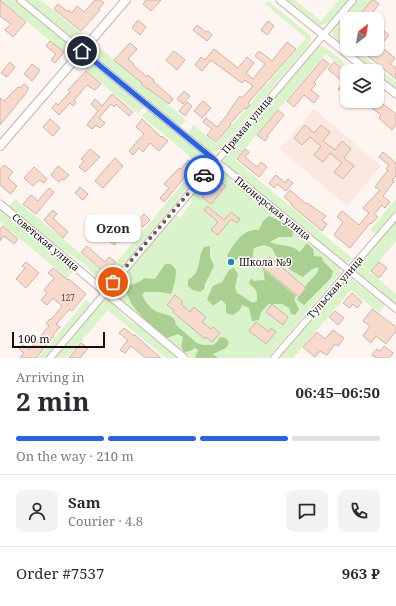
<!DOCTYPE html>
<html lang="en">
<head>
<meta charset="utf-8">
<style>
	body { margin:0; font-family:"Noto Serif",serif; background:#f2f2f3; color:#2b2b33; height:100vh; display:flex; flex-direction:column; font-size:15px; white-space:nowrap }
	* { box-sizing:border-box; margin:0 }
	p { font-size:13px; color:#7c7c81 }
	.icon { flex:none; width:22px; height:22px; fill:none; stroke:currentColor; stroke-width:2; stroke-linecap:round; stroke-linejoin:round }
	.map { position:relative; height:358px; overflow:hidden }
	.panel { display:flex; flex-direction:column; background:#fff; flex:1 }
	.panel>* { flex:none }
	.needle { width:26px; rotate:31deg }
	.tools { position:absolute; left:340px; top:12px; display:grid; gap:8px }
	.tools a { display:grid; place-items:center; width:44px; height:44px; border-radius:8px; background:#fff; box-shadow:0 1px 3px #0004; font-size:20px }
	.scale { position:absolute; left:12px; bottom:10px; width:93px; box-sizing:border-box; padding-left:4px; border:2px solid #160e0b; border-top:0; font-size:11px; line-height:14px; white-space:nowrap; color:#160e0b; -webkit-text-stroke:3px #fff; paint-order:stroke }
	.pin { position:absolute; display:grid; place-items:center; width:34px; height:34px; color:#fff; margin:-17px; border:2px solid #fff; border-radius:50%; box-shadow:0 1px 4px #0007 }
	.courier { position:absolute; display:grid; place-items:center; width:40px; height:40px; margin:-20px; border:3px solid #2563eb; border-radius:50%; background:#fff; color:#222; box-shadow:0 1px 5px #0007 }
	.bubble { position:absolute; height:28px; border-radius:8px; background:#fff; box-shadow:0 1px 3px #0004; font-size:13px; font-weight:700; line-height:28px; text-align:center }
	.overview em { font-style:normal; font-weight:700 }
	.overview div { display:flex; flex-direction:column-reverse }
	.overview { display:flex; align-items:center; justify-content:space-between; height:68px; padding:0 16px }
	h1 { font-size:26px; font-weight:700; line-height:30px }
	.bar { display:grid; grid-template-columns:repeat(4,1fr); gap:6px 4px; align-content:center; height:48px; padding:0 16px }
	.bar i { height:5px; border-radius:3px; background:#e1e1e2 }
	.bar .selected { background:#2563eb }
	.bar p { grid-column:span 4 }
	.line { display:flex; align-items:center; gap:10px; padding:0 16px; border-top:1px solid #e1e1e2 }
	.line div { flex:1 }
	.round { display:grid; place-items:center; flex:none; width:42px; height:42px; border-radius:8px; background:#f2f2f3 }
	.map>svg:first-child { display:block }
</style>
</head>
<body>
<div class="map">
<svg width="396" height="358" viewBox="0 0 396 358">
	<rect width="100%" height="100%" fill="#fef4f0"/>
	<polygon fill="#fbe8df" points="314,109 381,166 347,206 280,149"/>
	<g fill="#d9f3ca">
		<polygon points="1,0 15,0 68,43 72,48 73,54 71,58"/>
		<polygon points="24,0 41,0 87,38 81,42 76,41"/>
		<polygon points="287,0 295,0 321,21 339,0 348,0 329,22 320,26"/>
		<polygon points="358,0 372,0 355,19 347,19 347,28 340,36 347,42 347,48 333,36 332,30"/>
		<polygon points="268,1 311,36 311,40 306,48 221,148 217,151 210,152 188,133 194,125 216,144 306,38 265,4"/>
		<polygon points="95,44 186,120 180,127 93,56 91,50"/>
		<polygon points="320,46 326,48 350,67 346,71 326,54 235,160 353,259 346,263 343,262 224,164 225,156 227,153 318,47"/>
		<polygon points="348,49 355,49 396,82 396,89 377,73 377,71 375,71"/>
		<polygon points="83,60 88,61 145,106 138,114 78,63"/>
		<polygon points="149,108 206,157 208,162 122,267 107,282 102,281 90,271 86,265 56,245 9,206 15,199 106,275 199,164 142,116"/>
		<polygon points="215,168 219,169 340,268 340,273 268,358 191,358 115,295 114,287 173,213 180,218 193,201 189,197"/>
		<polygon points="396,199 396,210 376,234 370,230"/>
		<polygon points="0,208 74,270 67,278 0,222"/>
		<polygon points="396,221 396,241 370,272 396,294 396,305 359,275 356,270 360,263"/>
		<polygon points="350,278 385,305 379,313 351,290 293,358 277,358 344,280"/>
		<polygon points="86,300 91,304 46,358 38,358"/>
		<polygon points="106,300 111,302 127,319 139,326 177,358 166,358 108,310 67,358 54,358 100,303"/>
	</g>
	<g fill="#a9d091">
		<path d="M269,216l21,10 3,6 -1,5h-13l-9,5c10,5 20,1 30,10l7,-9 6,6 1,7 8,1 1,4 10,10 -2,7 -27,27 -7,-5 1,-2 9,-14 10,-11 2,-6 -7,2 -9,8c-13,-6 -25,-15 -31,-29l-8,-3 -10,3 -2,13 -4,2 -9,-6 -4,4 -4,-1 -4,-4c7,-12 16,-28 32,-26l4,-9z"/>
		<path d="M210,246v11l4,9 -9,18 -1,5 -4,3 -7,-2 -5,-4v-6c15,-9 8,-20 16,-33z"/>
		<path d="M165,264h5c2,1 4,3 5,4 3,4 -2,22 -4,26l-11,-2h-15l-3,3c3,6 6,11 12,15 8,6 21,2 22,15l21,18 6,2h10l4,-3 3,-5 6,1 3,5 -3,5 -13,6 5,4h-23l3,-8 -3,-2 -5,3 -6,1 -3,-6 2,-9 -5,-3 -11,4c-16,-14 -37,-27 -41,-49 6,-7 11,-4 18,-11l11,1z"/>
		<path d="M234,268l4,6 -3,13 2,6c6,2 10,7 16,10l4,-2c1,-8 -1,-13 -8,-17l1,-4 2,-2 1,3 9,-1 3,1 -2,-12 33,27 -2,3 5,10 -4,6 -4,-1 -2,-6 -7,-4h-13l-8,8 -2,8 -7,1 -3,-13 -7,-3 -2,5 -7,5 -7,-2v-9l-5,-4 -8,6 -6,-7 6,-13 9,-4 7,-12z"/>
	</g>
	<g fill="#f8dacc" stroke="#cbb4a9">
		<polygon points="0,0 26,22 13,37 5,30 11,24 0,16"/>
		<polygon points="95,0 100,0 104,3 98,9 100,10 81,31 54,9 58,4 68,12 69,10 72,13 77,6 84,12"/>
		<polygon points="146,0 161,0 151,11 143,4"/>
		<polygon points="372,0 374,0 379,4 368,19 356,19"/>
		<polygon points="138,20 146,27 140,35 132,28"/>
		<polygon points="268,21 274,26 267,35 261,30"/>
		<polygon points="197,25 206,32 208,31 212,35 207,41 193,30"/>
		<polygon points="381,28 389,35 380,46 395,58 390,64 396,68 396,79 359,49 377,49 377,33"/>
		<polygon points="50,41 64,52 55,63 51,60 56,54 46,46"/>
		<polygon points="287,42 296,49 248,103 250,105 246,109 244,108 230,124 231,125 216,142 207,135 212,129 203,122 206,118 217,127 229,113 228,113 240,96 242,98 253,86 245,80 242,83 211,60 202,71 195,65 201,57 205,60 214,49 238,68 247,57 254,63 246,73 253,79 265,64 255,56 259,51 272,61"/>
		<polygon points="130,43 137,49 128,59 134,64 133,65 147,77 148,75 154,80 153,81 173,99 169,104 147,88 147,89 141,84 142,83 114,60"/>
		<polygon points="174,51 185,60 177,70 166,60"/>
		<polygon points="323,59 329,64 314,82 316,84 311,90 319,96 314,103 304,95 294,107 287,101"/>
		<polygon points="10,62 15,67 7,77 1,73"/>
		<polygon points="334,62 347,73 341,80 328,69"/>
		<polygon points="32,64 40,70 32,81 24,74"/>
		<polygon points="86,71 101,84 95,90 87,85 74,100 76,102 73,106 70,103 59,115 52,108 56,103 58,105 70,92 68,90"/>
		<polygon points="347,78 347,96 338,89"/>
		<polygon points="24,84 29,88 26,93 0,125 0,98 4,101 18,87 20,88"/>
		<polygon points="184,91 190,96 183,104 177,99"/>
		<polygon points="112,94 133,112 129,116 116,104 114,107 111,104 99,118 105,123 100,128 96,125 92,129 87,125 98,111 91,104 95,99 102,106"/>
		<polygon points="203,101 211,108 202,118 194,111"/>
		<polygon points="372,101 379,101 396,114 396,125 392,130 379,118 381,115 368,105"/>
		<polygon points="187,102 192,106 185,116 179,111"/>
		<polygon points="278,110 284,115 267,136 268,137 265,141 257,135"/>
		<polygon points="50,119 60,128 53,136 43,127"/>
		<polygon points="142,119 161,137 162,136 168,141 159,151 150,143 143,152 139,148 133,155 129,151 144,134 136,127"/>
		<polygon points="305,125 314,133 321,125 330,132 323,141 335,150 342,141 351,149 344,158 354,166 343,179 334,172 342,163 330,153 323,162 314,155 321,146 310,137 302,145 294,138"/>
		<polygon points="90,149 100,157 85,172 79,167 84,161 81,159"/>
		<polygon points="245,149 249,152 245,157 257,167 261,162 267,167 259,177 237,159"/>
		<polygon points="383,152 396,163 396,176 392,180 394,181 383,196 390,202 385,208 382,205 374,214 378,217 371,224 370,223 350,248 334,235 343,222 337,217 342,211 359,225 369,213 363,208 380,190 375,187 388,170 386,169 389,165 379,157"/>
		<polygon points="115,158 123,166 103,188 95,181"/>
		<polygon points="188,160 196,167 191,172 190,171 164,202 160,198 169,188 164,184 179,168 181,169"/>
		<polygon points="4,165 13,172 8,178 17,186 11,194 0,185 0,170"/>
		<polygon points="58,166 69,175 64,180 62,179 59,182 51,175"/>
		<polygon points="34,167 47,179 44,183 39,180 33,186 24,178"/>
		<polygon points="276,175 285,183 288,179 293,183 286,191 277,184 274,188 269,183"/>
		<polygon points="217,179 226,186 211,204 202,197"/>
		<polygon points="80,187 88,194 83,200 75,193"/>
		<polygon points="49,188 54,192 36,214 23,204 31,195 38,201"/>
		<polygon points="290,190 306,204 307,203 326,216 322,220 327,224 322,231 291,205 292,204 284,197"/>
		<polygon points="207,206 224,220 231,212 240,219 237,223 231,219 218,235 211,230 218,222 204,210"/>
		<polygon points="53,210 57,214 53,218 68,232 63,238 44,220"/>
		<polygon points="144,214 150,220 143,227 137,222"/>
		<polygon points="3,226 18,239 14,244 4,236 0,241 0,229"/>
		<polygon points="110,233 119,240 114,245 105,238"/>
		<polygon points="87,246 105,262 109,257 116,262 106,274 81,252"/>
		<polygon points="270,257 306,288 299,297 262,267"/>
		<polygon points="26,262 39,273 26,288 16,279 25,268 22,266"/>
		<polygon points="379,262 387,268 379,278 371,271"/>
		<polygon points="53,268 68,280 69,279 86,294 72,311 70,309 56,324 60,327 53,335 54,336 36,358 20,358 24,353 19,349 23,344 29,350 49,326 46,323 50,319 51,320 62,306 53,298 47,305 41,300 47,293 44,290 54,278 48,273"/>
		<polygon points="352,293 362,302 357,308 353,304 350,308 343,303"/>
		<polygon points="175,295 183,302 181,304 190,312 194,307 206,317 202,322 211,329 213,327 220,333 212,342 206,337 205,339 173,312 174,310 167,305"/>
		<polygon points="272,304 288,317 283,325 266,312"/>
		<polygon points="372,309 396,327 396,331 386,344 376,336 371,343 363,336 370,326 363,321"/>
		<polygon points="335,311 344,318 338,325 329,317"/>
		<polygon points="256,322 269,332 271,328 276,332 266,344 249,331"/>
		<polygon points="124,328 134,336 135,335 161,358 146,358 131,346 125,353 120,350 128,340 119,333"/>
		<polygon points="333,330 344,338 338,346 335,344 327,355 320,351 315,357 303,347 317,332 325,339"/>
		<polygon points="81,343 88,348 80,358 69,358"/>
		<polygon points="384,346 393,353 389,358 377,358 372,355 377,349 380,351"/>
	</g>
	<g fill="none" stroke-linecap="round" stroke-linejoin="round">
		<defs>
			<g id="minor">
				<polyline points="20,0 396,309"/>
				<polyline points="50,358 353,0"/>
				<polyline points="274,358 396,216"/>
			</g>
			<g id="tertiary">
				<polyline points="280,0 368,71"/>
				<polyline points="377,79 396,94"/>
				<polyline points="0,204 184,358"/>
			</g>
			<polyline id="secondary" points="0,146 126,0"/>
		</defs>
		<use href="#minor" stroke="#cab3a8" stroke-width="8"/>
		<use href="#tertiary" stroke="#cab3a8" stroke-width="9"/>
		<use href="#secondary" stroke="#cab3a8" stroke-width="10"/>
		<use href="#minor" stroke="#fff" stroke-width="6"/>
		<use href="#tertiary" stroke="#fff" stroke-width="7"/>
		<use href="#secondary" stroke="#fff" stroke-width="8"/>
	</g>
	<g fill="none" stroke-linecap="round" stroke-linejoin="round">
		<polyline stroke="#675e5b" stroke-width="4" stroke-dasharray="0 7.2" points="113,282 204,175"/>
		<polyline stroke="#2563eb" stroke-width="5" points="82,51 216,161 204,175"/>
	</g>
	<circle fill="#1f8bb2" stroke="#fff" stroke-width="1.5" cx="231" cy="262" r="4"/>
	<g text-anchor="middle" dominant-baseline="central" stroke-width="3" stroke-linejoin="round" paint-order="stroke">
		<g font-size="8" fill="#4e413b">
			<text x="68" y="297">127</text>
		</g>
		<g font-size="10" fill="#160e0b" stroke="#fff">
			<text transform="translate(247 124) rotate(-50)">Прямая улица</text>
			<text transform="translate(273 208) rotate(39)">Пионерская улица</text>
			<text transform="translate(46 242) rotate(40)">Советская улица</text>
			<text transform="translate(335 287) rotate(-49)">Тульская улица</text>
		</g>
		<g font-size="10" fill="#160e0b" stroke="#fff" text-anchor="start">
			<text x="239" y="262">Школа №9</text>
		</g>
	</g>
</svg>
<div class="tools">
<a><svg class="needle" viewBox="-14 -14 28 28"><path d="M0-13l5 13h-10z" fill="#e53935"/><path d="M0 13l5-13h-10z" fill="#7c7c81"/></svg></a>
<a><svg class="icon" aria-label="layers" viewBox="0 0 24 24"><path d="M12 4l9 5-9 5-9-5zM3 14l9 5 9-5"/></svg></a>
</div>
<div class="scale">100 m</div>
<div class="pin" style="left:113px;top:282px;background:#ea580c"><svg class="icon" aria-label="bag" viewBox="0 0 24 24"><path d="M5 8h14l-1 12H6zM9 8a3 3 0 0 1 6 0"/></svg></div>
<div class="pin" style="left:82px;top:51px;background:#1f2937"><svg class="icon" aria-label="home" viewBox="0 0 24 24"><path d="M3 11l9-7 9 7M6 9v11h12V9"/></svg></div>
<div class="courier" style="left:204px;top:175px"><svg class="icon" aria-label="car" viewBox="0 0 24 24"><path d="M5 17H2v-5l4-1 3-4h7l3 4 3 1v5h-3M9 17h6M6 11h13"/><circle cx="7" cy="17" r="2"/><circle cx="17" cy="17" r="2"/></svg></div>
<div class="bubble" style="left:85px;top:214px;width:56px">Ozon</div>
</div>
<section class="panel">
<div class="overview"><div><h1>2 min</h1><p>Arriving in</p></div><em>06:45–06:50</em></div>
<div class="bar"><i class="selected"></i><i class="selected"></i><i class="selected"></i><i></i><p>On the way · 210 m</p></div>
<div class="line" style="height:72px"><a class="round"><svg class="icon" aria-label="person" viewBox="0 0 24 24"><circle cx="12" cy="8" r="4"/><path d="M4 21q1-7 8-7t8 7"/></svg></a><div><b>Sam</b><p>Courier · 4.8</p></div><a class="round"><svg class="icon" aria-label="chat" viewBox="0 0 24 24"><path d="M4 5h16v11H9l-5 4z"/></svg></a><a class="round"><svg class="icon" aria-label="phone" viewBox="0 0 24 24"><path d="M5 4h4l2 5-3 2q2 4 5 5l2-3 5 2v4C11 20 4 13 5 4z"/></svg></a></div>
<div class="line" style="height:52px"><div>Order #7537</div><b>963 ₽</b></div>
</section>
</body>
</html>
